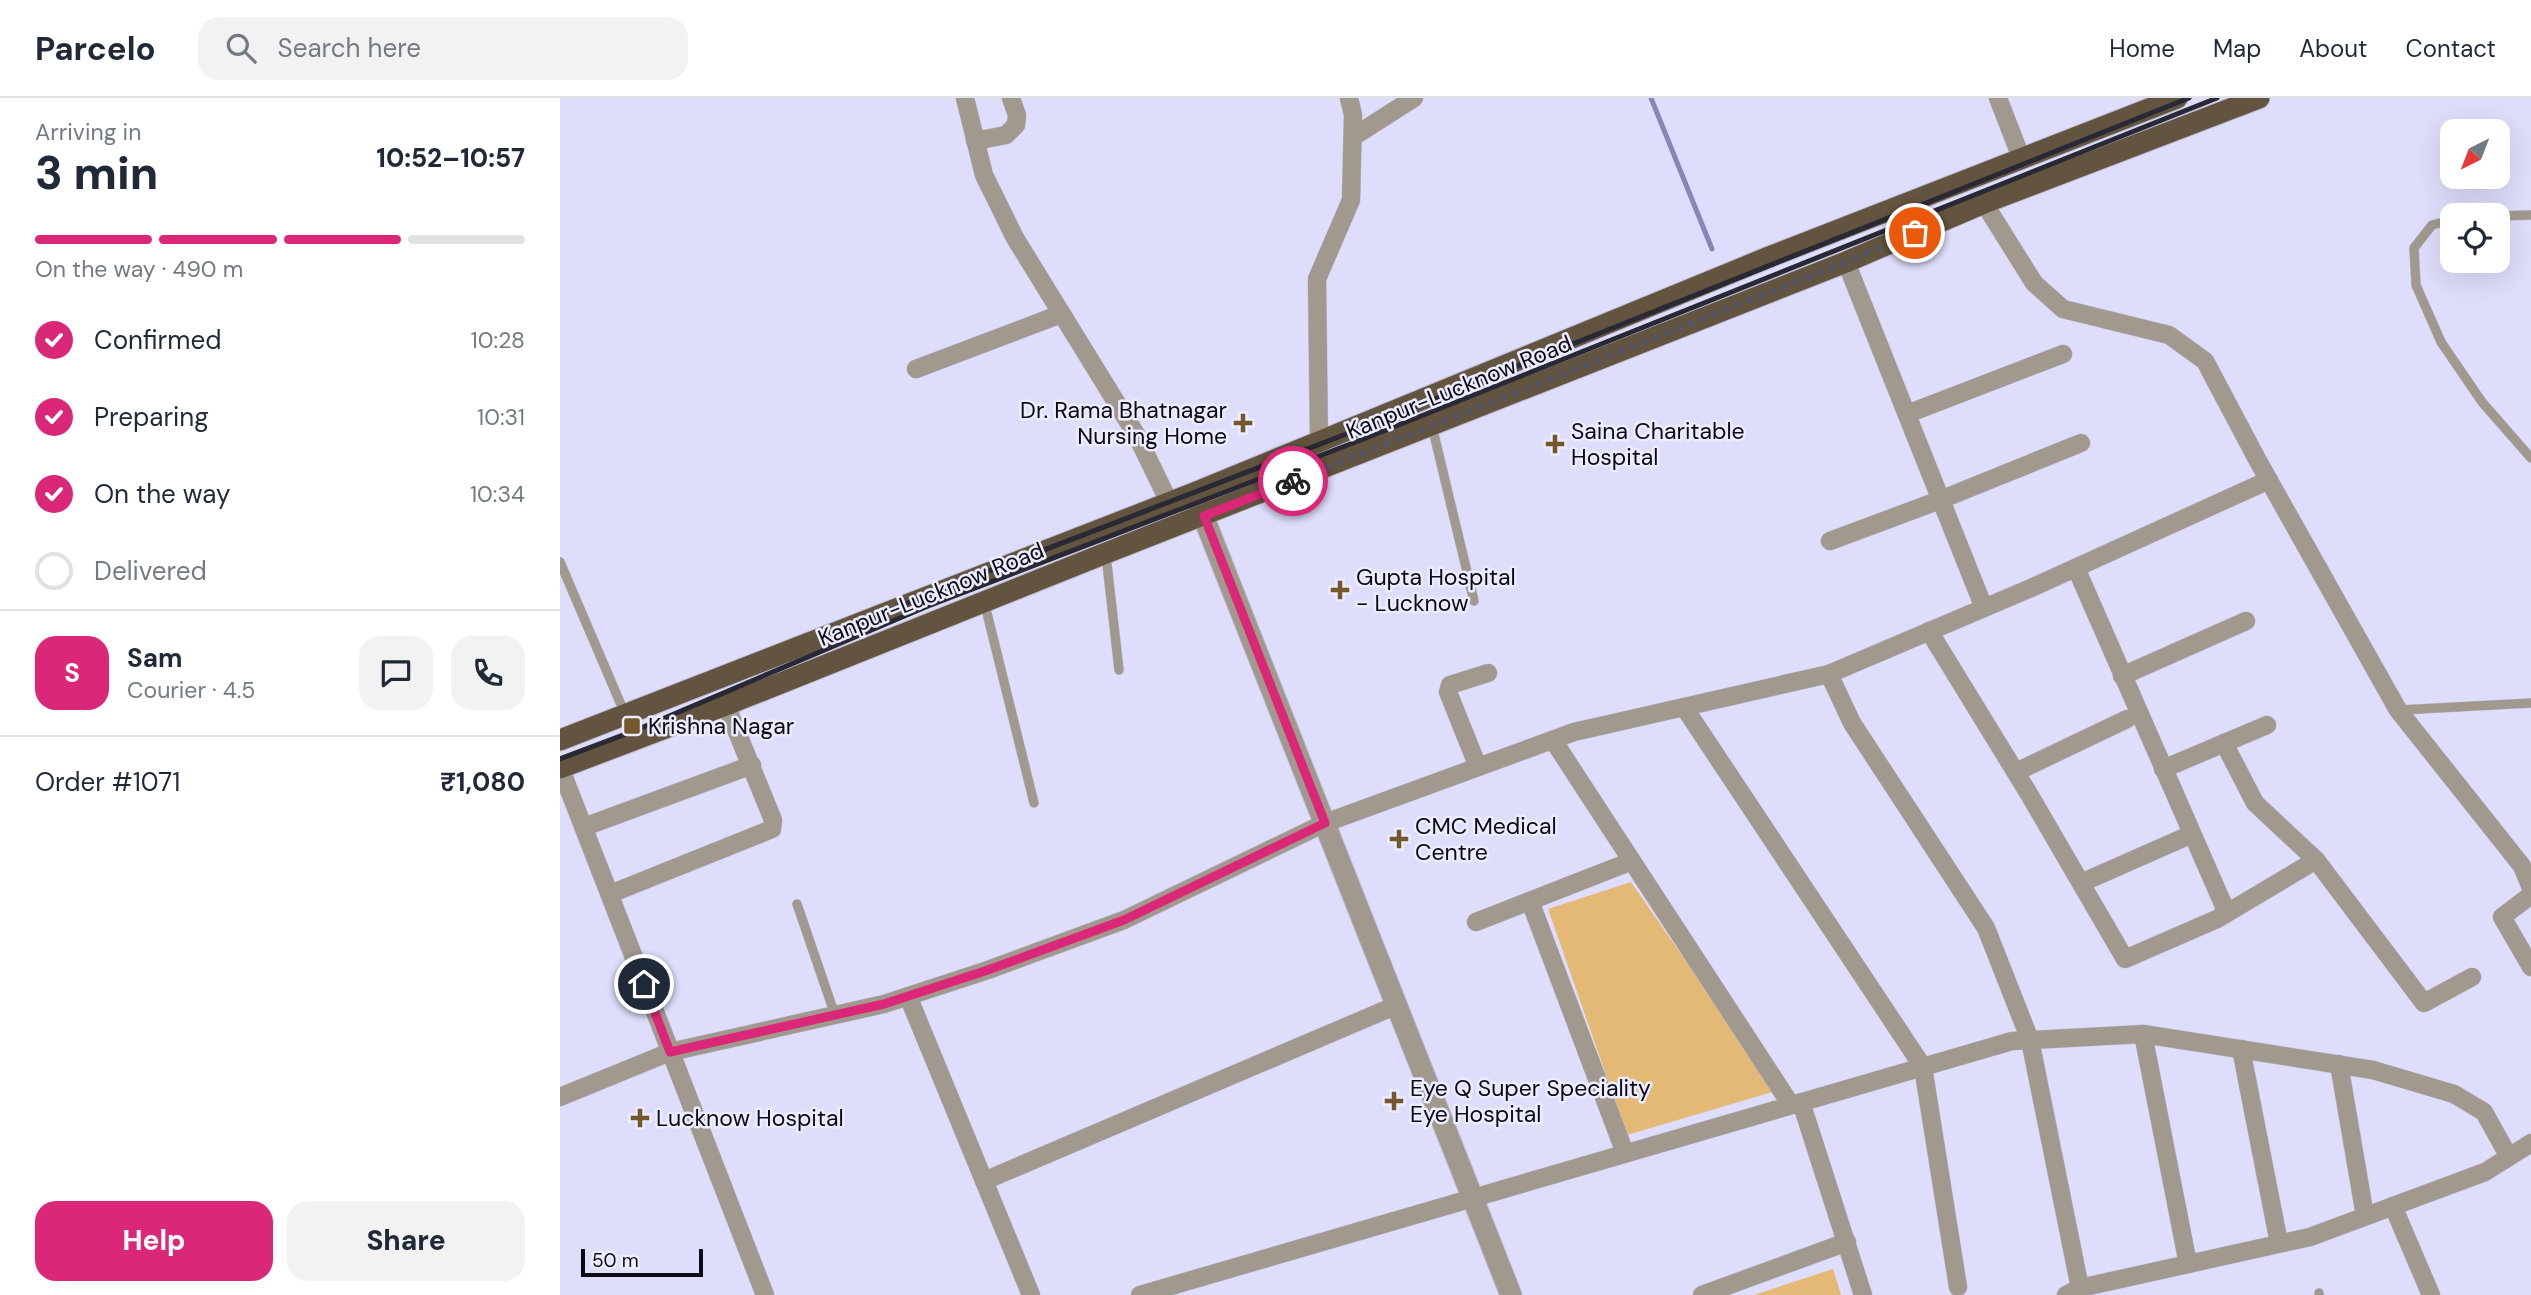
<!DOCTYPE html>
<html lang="en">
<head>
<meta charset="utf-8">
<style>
	body { margin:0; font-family:"DM Sans",sans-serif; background:#f2f2f3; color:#1f2937; height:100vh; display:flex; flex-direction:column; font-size:26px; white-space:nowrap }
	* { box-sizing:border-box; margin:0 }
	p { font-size:23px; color:#747a83 }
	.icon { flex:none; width:38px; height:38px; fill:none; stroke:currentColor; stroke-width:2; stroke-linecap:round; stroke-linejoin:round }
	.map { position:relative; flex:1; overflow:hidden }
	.drawer { display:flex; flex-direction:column; background:#fff; width:560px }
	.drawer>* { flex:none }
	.needle { width:46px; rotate:222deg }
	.controls { position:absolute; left:1880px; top:21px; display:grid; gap:14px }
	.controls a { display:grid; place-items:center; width:70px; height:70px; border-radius:14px; background:#fff; box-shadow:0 7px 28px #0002; font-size:35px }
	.scale { position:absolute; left:21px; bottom:18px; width:122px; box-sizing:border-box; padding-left:7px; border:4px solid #0c0b15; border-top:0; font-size:19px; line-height:24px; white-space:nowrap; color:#0c0b15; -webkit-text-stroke:5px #ececff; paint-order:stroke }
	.pin { position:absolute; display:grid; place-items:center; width:60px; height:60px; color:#fff; margin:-30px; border:4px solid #fff; border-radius:50%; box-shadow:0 2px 7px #0007 }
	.courier { position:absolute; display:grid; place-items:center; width:70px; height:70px; margin:-35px; border:5px solid #db2777; border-radius:50%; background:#fff; color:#222; box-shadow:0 2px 9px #0007 }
	.headline em { font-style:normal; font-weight:800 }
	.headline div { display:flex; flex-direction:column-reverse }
	.headline { display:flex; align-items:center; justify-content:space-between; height:119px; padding:0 35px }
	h1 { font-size:46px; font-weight:800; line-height:52px }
	.bar { display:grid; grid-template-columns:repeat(4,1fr); gap:10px 7px; align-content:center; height:84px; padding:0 35px }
	.bar i { height:9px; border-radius:5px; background:#e0e1e3 }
	.bar .active { background:#db2777 }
	.bar p { grid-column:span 4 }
	.line { display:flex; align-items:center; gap:18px; padding:0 35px; border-top:2px solid #e0e1e3 }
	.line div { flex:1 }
	.round { display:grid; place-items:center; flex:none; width:74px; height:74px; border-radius:21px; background:#f2f2f3 }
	ol { padding:0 35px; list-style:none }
	li { display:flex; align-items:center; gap:21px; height:77px }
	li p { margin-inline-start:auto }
	li .icon { padding:7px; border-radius:50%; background:#db2777; color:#fff; stroke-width:4 }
	li:last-child { color:#747a83 }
	li i { width:38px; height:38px; border:4px solid #e0e1e3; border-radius:50% }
	.cta { display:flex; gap:14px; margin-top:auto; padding:14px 35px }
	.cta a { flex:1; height:80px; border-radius:21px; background:#db2777; color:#fff; font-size:28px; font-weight:800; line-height:80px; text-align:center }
	.cta a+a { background:#f2f2f3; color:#1f2937 }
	header { display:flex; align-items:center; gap:42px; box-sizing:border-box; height:98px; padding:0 35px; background:#fff; border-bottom:2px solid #e0e1e3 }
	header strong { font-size:33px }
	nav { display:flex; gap:38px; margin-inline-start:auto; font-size:24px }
	.search { width:490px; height:63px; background:#f2f2f3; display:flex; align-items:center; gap:18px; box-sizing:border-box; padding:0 24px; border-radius:21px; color:#747a83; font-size:26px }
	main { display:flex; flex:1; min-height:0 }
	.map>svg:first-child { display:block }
</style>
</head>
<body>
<header>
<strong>Parcelo</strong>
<div class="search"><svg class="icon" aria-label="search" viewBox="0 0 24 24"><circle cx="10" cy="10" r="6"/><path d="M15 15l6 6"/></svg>Search here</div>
<nav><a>Home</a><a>Map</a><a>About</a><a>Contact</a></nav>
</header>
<main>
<section class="drawer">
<div class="headline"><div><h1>3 min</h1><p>Arriving in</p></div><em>10:52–10:57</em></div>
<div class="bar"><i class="active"></i><i class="active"></i><i class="active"></i><i></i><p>On the way · 490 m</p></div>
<ol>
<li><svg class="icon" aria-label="check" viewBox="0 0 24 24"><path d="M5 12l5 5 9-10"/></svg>Confirmed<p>10:28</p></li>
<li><svg class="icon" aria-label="check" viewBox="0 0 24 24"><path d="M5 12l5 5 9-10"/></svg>Preparing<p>10:31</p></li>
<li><svg class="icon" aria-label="check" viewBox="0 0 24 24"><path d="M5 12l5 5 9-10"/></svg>On the way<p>10:34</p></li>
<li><i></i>Delivered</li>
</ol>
<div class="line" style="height:126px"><b class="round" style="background:#db2777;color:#fff">S</b><div><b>Sam</b><p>Courier · 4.5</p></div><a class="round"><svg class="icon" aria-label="chat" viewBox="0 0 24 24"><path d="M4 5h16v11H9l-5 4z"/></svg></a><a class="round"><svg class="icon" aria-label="phone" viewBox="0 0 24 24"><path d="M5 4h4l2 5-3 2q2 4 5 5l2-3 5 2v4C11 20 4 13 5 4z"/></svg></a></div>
<div class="line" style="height:91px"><div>Order #1071</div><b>₹1,080</b></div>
<div class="cta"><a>Help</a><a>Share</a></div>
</section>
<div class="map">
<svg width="1971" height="1197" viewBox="0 0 1971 1197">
	<rect width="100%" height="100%" fill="#dedefc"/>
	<g fill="#e4b976">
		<polygon points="1071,784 1216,993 1067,1037 988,811"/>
		<polygon points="1273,1171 1281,1197 1194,1197"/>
	</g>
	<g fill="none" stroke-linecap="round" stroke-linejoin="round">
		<polyline stroke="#8886b7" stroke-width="5" points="1091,0 1152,151"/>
		<defs>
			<g id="service">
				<polyline points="1937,118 1971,117"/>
				<polyline points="1892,122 1872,127 1854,150 1856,187 1881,244 1922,304 1971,360"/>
				<polyline points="872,328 914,503"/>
				<polyline points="546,457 559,572"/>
				<polyline points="0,464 65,616"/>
				<polyline points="424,503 474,705"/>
				<polyline points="1840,612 1971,605"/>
				<polyline points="237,806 275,917"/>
				<polyline points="1759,1195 1759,1197"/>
			</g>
			<g id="minor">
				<polyline points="405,0 424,77 455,140 577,338 609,404"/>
				<polyline points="1438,0 1462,62"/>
				<polyline points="793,39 854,0"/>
				<polyline points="415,43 446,37 456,27 457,17 451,0"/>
				<polyline points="1424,105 1474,185 1503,211 1609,237 1645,263 1698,363 1838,612 1962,768 1971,790"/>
				<polyline points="1286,164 1424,510"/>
				<polyline points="356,271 501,216"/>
				<polyline points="1347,316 1503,256"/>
				<polyline points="759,344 757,181 791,102 793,17 789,0"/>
				<polyline points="1270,443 1380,402 1521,345"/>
				<polyline points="1516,470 1667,815"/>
				<polyline points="1369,533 1469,696 1565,861 1657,821 1756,762"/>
				<polyline points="1269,576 1292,625 1426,830 1470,942 1520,1190"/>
				<polyline points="1562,578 1686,523"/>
				<polyline points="1124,609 1363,969 1398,1189"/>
				<polyline points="993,642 1231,1007"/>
				<polyline points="1664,645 1695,705 1756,762 1864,905 1912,879"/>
				<polyline points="0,669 205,1197"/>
				<polyline points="918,669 888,594 890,587 928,575"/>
				<polyline points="1603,671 1707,627"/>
				<polyline points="1456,674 1567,621"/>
				<polyline points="24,729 192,667"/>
				<polyline points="1521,785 1632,736"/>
				<polyline points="50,796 212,731 213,722 166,607"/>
				<polyline points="1971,797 1942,819 1971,869"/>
				<polyline points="970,803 1065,1055"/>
				<polyline points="916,824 1072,763"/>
				<polyline points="348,898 471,1197"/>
				<polyline points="1583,936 1628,1166"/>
				<polyline points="1681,951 1719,1145"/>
				<polyline points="1779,966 1805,1118"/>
				<polyline points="0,999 110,954 324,906 428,872 564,822 765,725 1014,634 1269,576 1471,490 1709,382"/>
				<polyline points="1241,1004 1303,1197"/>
				<polyline points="424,1083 837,907"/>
				<polyline points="1833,1108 1871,1197"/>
				<polyline points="580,1197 1452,943 1583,936 1813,972 1894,996 1924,1014 1949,1059"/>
				<polyline points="1142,1197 1287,1144"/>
				<polyline points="1506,1197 1520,1190 1750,1139 1925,1074 1971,1045"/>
			</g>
			<polyline id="tertiary" points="634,395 951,1197"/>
			<g id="trunk">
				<polyline points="0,642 634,395 1209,159 1617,0"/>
				<polyline points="0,670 166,607 546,455 1286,164 1424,105 1699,0"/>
			</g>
		</defs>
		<use href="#service" stroke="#bcbcd7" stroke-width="10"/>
		<use href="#minor" stroke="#bcbcd7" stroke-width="19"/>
		<use href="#tertiary" stroke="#bcbcd7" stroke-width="23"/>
		<use href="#trunk" stroke="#bcbcd7" stroke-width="23"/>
		<use href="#service" stroke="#a1998e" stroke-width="9"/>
		<use href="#minor" stroke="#a1998e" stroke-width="18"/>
		<use href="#tertiary" stroke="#a1998e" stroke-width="21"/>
		<use href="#trunk" stroke="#62543e" stroke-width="21"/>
		<g stroke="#292835" stroke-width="5">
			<polyline points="272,537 364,498 802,330 1629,0"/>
			<polyline points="0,661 74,633 368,508 806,340 1657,0"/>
		</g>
	</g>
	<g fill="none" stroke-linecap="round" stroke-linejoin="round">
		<polyline stroke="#565566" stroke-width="7" stroke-dasharray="0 12.6" points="733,383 1286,164 1355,135"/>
		<polyline stroke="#db2777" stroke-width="9" points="84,886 110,954 324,906 428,872 564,822 765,725 644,418 733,383"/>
	</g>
	<g fill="#74582b" stroke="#ececff" stroke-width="2.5">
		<path d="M679.5 314.5h7v7h7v7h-7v7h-7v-7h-7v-7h7z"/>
		<path d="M991.5 335.5h7v7h7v7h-7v7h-7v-7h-7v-7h7z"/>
		<path d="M776.5 481.5h7v7h7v7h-7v7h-7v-7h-7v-7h7z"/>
		<rect x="63" y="619" width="18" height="18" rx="3.5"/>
		<path d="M835.5 730.5h7v7h7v7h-7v7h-7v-7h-7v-7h7z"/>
		<path d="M830.5 992.5h7v7h7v7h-7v7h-7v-7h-7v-7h7z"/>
		<path d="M76.5 1009.5h7v7h7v7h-7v7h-7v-7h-7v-7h7z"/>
	</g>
	<g text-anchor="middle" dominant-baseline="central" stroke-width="5" stroke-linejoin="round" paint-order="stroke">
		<g font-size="23" fill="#0c0b15" stroke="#ececff">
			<text transform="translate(899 289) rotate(-22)">Kanpur-Lucknow Road</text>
			<text transform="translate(371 496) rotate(-22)">Kanpur-Lucknow Road</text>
		</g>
		<g font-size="23" fill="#0c0b15" stroke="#ececff" text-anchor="start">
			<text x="667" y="312" text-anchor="end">Dr. Rama Bhatnagar<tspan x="667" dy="26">Nursing Home</tspan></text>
			<text x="1011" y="333">Saina Charitable<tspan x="1011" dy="26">Hospital</tspan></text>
			<text x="796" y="479">Gupta Hospital<tspan x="796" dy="26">- Lucknow</tspan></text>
			<text x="88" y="628">Krishna Nagar</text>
			<text x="855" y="728">CMC Medical<tspan x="855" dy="26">Centre</tspan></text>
			<text x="850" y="990">Eye Q Super Speciality<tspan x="850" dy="26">Eye Hospital</tspan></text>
			<text x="96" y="1020">Lucknow Hospital</text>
		</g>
	</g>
</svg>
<div class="controls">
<a><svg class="needle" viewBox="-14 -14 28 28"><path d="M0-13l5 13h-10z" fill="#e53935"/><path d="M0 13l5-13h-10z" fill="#747a83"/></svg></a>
<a><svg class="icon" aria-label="locate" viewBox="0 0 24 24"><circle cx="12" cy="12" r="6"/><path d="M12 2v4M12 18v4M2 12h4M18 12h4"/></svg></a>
</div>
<div class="scale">50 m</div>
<div class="pin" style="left:1355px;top:135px;background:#ea580c"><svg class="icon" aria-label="bag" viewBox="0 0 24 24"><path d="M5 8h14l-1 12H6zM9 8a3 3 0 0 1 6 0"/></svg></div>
<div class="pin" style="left:84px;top:886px;background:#1f2937"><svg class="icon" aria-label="home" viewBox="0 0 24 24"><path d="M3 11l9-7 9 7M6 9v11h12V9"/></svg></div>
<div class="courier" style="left:733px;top:383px"><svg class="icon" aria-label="bike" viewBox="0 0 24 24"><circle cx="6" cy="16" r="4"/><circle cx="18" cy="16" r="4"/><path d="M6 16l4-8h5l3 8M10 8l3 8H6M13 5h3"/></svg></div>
</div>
</main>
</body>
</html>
